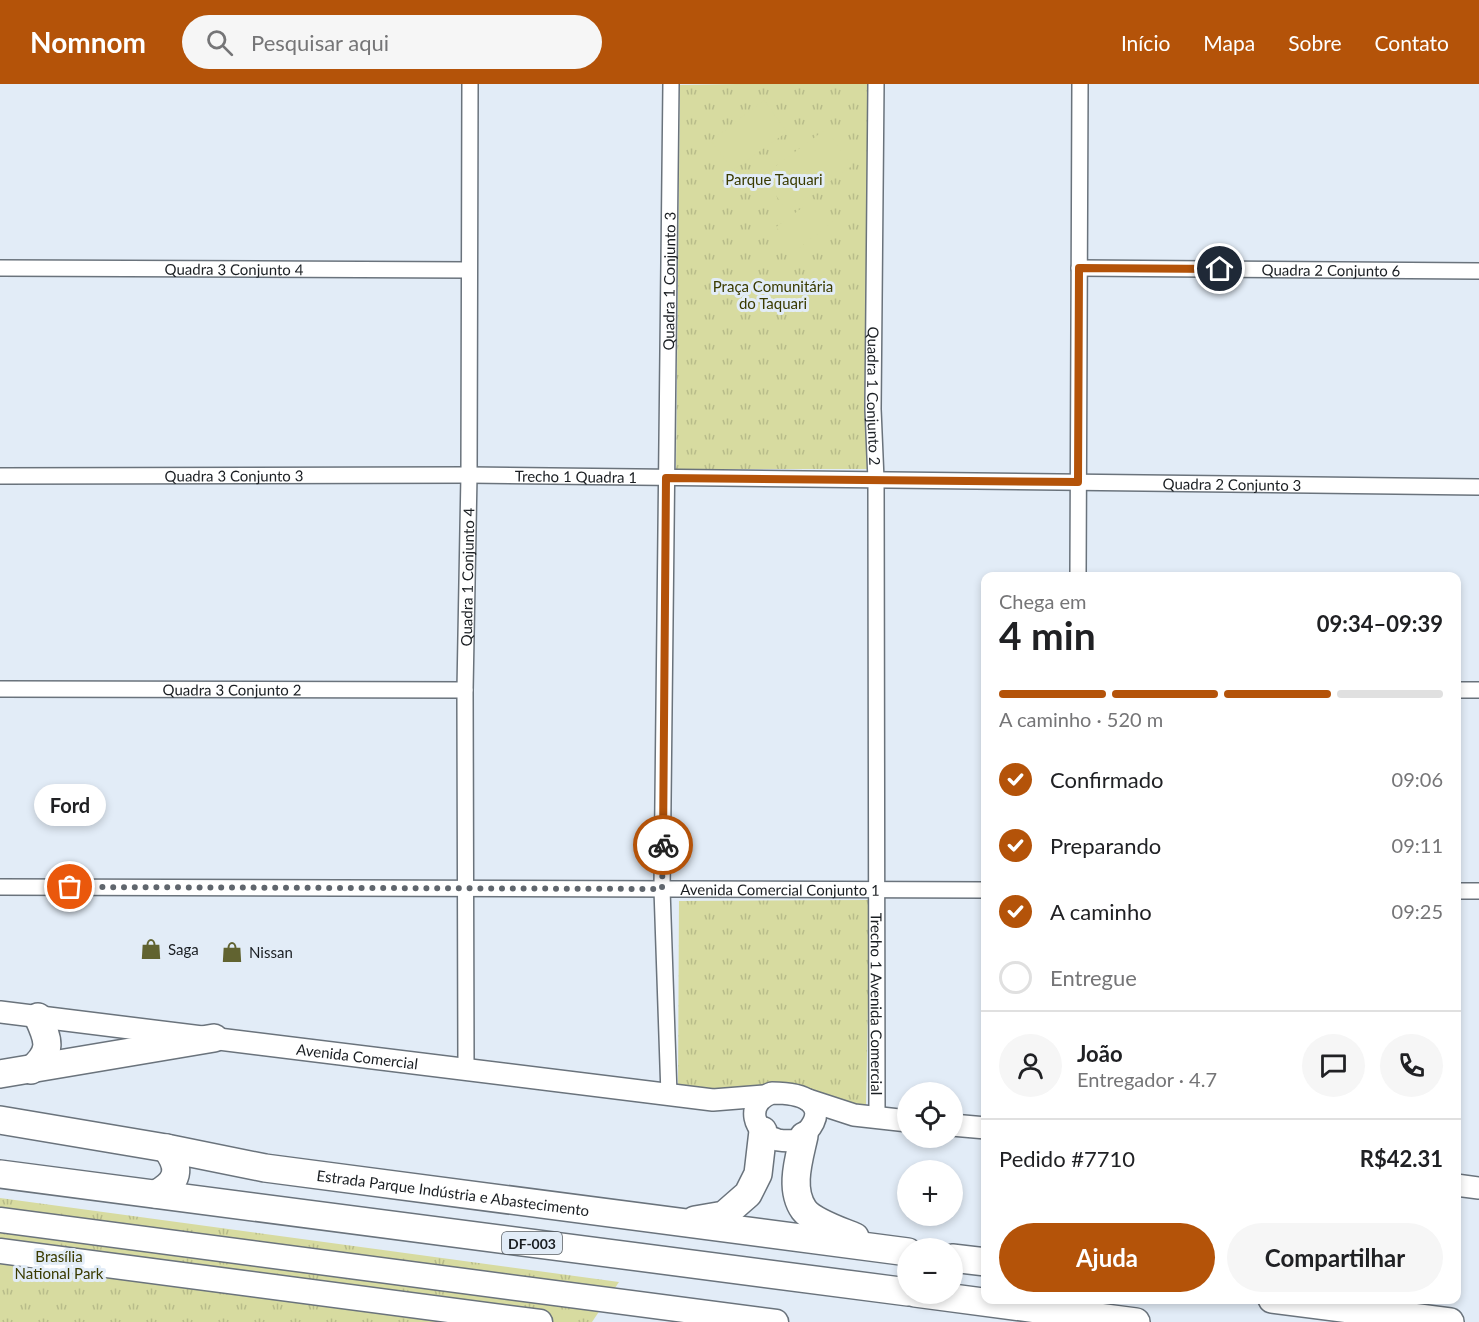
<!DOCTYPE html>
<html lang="pt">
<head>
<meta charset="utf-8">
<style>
	body { margin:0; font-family:Lato,sans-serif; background:#f6f6f6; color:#202124; height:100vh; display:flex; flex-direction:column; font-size:22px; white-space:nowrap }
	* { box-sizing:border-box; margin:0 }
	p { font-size:20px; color:#757577 }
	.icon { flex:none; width:33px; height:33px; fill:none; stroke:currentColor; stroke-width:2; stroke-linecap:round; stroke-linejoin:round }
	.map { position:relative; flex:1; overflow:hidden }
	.drawer { position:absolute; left:981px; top:488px; width:480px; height:732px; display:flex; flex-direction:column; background:#fff; border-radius:12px; box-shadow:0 3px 9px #0003 }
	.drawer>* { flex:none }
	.buttons { position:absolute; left:897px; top:998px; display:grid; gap:12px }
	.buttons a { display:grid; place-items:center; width:66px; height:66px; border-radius:50%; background:#fff; box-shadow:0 3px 9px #0003; font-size:30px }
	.pin { position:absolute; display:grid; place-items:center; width:51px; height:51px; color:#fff; margin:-26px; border:3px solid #fff; border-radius:50%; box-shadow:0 2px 6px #0007 }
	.courier { position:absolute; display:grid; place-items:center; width:60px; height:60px; margin:-30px; border:4px solid #b45309; border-radius:50%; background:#fff; color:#222; box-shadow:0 2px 8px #0007 }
	.bubble { position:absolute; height:42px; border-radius:21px; background:#fff; box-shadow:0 3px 9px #0003; font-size:20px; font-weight:700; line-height:42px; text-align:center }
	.overview em { font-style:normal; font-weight:700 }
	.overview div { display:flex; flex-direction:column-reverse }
	.overview { display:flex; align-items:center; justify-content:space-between; height:102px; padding:0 18px }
	h1 { font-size:39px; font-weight:700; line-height:45px }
	.bar { display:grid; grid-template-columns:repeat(4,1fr); gap:9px 6px; align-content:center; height:72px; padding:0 18px }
	.bar i { height:8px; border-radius:4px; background:#e0e0e0 }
	.bar .selected { background:#b45309 }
	.bar p { grid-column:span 4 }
	.line { display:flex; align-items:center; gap:15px; padding:0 18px; border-top:2px solid #e0e0e0 }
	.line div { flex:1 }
	.round { display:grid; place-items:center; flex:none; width:63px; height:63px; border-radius:32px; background:#f6f6f6 }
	ol { padding:0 18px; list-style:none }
	li { display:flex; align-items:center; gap:18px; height:66px }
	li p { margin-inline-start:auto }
	li .icon { padding:6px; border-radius:50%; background:#b45309; color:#fff; stroke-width:4 }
	li:last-child { color:#757577 }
	li i { width:33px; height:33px; border:3px solid #e0e0e0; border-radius:50% }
	.action { display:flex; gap:12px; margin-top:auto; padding:12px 18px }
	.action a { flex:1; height:69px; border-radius:36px; background:#b45309; color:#fff; font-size:24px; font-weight:700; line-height:69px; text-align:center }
	.action a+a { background:#f6f6f6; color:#202124 }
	header { display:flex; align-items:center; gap:36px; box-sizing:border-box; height:84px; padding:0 30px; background:#b45309; color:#fff }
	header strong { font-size:28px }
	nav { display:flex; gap:33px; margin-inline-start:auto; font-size:21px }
	.search { width:420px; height:54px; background:#f6f6f6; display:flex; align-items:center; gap:15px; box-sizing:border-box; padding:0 21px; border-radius:33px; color:#757577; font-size:22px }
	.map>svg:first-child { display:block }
</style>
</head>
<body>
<header>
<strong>Nomnom</strong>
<div class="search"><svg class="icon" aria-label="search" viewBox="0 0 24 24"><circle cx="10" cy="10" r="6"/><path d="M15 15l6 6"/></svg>Pesquisar aqui</div>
<nav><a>Início</a><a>Mapa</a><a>Sobre</a><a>Contato</a></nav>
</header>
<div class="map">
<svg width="1479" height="1238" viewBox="0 0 1479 1238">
	<defs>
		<pattern id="park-tufts" width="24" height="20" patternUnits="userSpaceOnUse" patternTransform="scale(1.5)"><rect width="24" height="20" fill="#d7dba0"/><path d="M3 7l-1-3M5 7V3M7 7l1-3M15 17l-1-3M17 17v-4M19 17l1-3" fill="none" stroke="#b8bc8a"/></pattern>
	</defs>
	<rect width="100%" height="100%" fill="#e2ecf7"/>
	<g fill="url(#park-tufts)">
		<polygon points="736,0 869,0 868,385 676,385 680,1"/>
		<polygon points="870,816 866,1021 851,1024 761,1008 678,1005 679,817"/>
		<polygon points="0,1114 619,1198 592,1238 0,1238"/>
	</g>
	<g fill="#d7dba0">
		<polygon points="764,16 787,48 733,86 711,57"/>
		<polygon points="826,45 852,82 787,127 762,92"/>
		<polygon points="814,115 833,138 795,167 776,143"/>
	</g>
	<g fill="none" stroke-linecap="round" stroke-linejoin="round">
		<defs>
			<g id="street">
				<path id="s1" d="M876,0l-3,325 3,71 1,638"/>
				<path id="s2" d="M0,184l468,2"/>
				<path id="s3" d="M1079,184l400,3"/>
				<path id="s4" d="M0,392l469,-1 1010,12"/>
				<polyline points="1078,492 1080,0"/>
				<path id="s5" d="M0,605l465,1"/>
				<polyline points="1456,606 1479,606"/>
				<path id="s6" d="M0,803l986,3"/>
				<polyline points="1456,807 1479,807"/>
				<path id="s7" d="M466,985l-1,-379 4,-215 1,-391"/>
				<path id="s8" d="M669,1011l-7,-206 9,-805"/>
			</g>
			<g id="secondary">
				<path id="s9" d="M0,928l713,88 51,-4"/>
				<path d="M772,1009c11,0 28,1 37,8 16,13 0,31 -12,39 -6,1 -13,1 -19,0 -25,-6 -34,-37 -6,-47z"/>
				<polyline points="808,1016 854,1031 908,1037"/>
				<polyline points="952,1041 986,1044"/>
				<polyline points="1456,1101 1479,1104"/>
			</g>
			<g id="primary">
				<polyline points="0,1136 776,1238"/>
				<polyline points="0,1167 540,1238"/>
			</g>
			<g id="highway">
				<path d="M31,986c22,-19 18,-29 7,-53"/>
				<polyline points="0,990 214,954"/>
				<path id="s10" d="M0,1036l166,28 99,20 643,84"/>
				<path d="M804,1052c-5,23 -15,53 0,74 9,12 37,21 51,27"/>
				<polyline points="0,1090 908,1208"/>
				<path d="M156,1110c22,-12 26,-25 10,-46"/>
				<polyline points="695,1136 724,1131 748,1110 758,1090 763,1047"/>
				<polyline points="952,1174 986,1178"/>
				<polyline points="915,1209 1136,1238"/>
				<polyline points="1272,1215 1450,1238"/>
			</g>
		</defs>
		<use href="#street" stroke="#6a737c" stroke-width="18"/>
		<use href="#secondary" stroke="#6a737c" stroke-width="24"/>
		<use href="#primary" stroke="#6a737c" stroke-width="27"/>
		<use href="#highway" stroke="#6a737c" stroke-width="30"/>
		<use href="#street" stroke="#fff" stroke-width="15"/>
		<use href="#secondary" stroke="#fff" stroke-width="21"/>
		<use href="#primary" stroke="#fff" stroke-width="24"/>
		<use href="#highway" stroke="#fff" stroke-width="27"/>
	</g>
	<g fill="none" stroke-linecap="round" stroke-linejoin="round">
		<polyline stroke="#60666d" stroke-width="6" stroke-dasharray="0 10.8" points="70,803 662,805 663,761"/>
		<polyline stroke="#b45309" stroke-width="8" points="663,761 666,394 1078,398 1079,184 1220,185"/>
	</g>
	<defs>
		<symbol id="shop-bare" viewBox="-9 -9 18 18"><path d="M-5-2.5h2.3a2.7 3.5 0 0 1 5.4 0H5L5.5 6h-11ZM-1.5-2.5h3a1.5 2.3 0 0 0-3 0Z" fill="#616330" stroke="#e2ecf7" stroke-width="2.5" paint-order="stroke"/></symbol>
	</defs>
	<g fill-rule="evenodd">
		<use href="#shop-bare" x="136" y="850" width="30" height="30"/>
		<use href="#shop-bare" x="217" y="853" width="30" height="30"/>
	</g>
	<g text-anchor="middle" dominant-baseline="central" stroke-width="6" stroke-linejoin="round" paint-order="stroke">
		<rect fill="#e2ecf7" stroke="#565c62" stroke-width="1.5" x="502" y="1148" width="60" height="22" rx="4.5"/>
		<g font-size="14" font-weight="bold" fill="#1a1e22">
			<text x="532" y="1159">DF-003</text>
		</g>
		<g font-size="15" fill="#3a3b00" stroke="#e2ecf7">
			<text x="774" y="95">Parque Taquari</text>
			<text x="773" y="202">Praça Comunitária<tspan x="773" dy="17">do Taquari</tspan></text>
			<text x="59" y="1172">Brasília<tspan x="59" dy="17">National Park</tspan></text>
		</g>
		<g font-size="15" fill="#1a1e22" stroke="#e2ecf7">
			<text stroke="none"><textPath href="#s2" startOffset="234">Quadra 3 Conjunto 4</textPath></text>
			<text stroke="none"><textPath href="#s3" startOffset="252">Quadra 2 Conjunto 6</textPath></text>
			<text stroke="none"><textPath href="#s8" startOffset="814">Quadra 1 Conjunto 3</textPath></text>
			<text stroke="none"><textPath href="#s1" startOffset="312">Quadra 1 Conjunto 2</textPath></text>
			<text stroke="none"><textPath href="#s4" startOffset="234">Quadra 3 Conjunto 3</textPath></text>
			<text stroke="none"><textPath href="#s4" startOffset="576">Trecho 1 Quadra 1</textPath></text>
			<text stroke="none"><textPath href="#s4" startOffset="1232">Quadra 2 Conjunto 3</textPath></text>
			<text stroke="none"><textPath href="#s7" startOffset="492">Quadra 1 Conjunto 4</textPath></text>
			<text stroke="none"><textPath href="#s5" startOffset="232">Quadra 3 Conjunto 2</textPath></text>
			<text stroke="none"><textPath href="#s6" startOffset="780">Avenida Comercial Conjunto 1</textPath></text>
			<text stroke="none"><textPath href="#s1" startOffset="920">Trecho 1 Avenida Comercial</textPath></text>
			<text stroke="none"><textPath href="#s9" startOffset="360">Avenida Comercial</textPath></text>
			<text stroke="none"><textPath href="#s10" startOffset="459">Estrada Parque Indústria e Abastecimento</textPath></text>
		</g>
		<g font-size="15" fill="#1a1e22" stroke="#e2ecf7" text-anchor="start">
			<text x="168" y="865">Saga</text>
			<text x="249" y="868">Nissan</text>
		</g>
	</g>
</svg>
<div class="buttons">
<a><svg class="icon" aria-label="locate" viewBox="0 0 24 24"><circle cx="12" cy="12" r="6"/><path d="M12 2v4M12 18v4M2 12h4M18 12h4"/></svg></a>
<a>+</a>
<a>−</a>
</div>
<div class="pin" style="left:70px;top:803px;background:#ea580c"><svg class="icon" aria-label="bag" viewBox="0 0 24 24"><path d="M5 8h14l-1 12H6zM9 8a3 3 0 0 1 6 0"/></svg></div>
<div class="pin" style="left:1220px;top:185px;background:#1f2937"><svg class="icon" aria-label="home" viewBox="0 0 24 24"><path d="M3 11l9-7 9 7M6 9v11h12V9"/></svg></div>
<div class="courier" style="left:663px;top:761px"><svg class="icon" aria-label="bike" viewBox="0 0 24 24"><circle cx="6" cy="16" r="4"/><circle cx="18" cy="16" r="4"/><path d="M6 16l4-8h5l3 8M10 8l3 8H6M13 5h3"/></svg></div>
<div class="bubble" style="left:34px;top:700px;width:72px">Ford</div>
<section class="drawer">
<div class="overview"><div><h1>4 min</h1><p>Chega em</p></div><em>09:34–09:39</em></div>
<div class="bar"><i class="selected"></i><i class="selected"></i><i class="selected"></i><i></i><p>A caminho · 520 m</p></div>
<ol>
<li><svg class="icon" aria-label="check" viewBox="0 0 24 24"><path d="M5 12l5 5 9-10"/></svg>Confirmado<p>09:06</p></li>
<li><svg class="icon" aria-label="check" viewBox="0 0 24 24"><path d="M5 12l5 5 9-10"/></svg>Preparando<p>09:11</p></li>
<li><svg class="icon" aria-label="check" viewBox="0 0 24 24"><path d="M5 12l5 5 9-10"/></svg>A caminho<p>09:25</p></li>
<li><i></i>Entregue</li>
</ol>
<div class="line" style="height:108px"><a class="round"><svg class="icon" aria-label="person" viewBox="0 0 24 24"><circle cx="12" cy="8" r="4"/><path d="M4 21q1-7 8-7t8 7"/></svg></a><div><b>João</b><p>Entregador · 4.7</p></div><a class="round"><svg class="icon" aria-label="chat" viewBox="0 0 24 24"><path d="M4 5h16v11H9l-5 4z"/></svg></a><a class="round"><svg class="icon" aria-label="phone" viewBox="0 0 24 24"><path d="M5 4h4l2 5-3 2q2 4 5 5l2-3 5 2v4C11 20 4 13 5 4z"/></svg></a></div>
<div class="line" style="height:78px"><div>Pedido #7710</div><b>R$42.31</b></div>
<div class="action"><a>Ajuda</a><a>Compartilhar</a></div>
</section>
</div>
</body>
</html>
